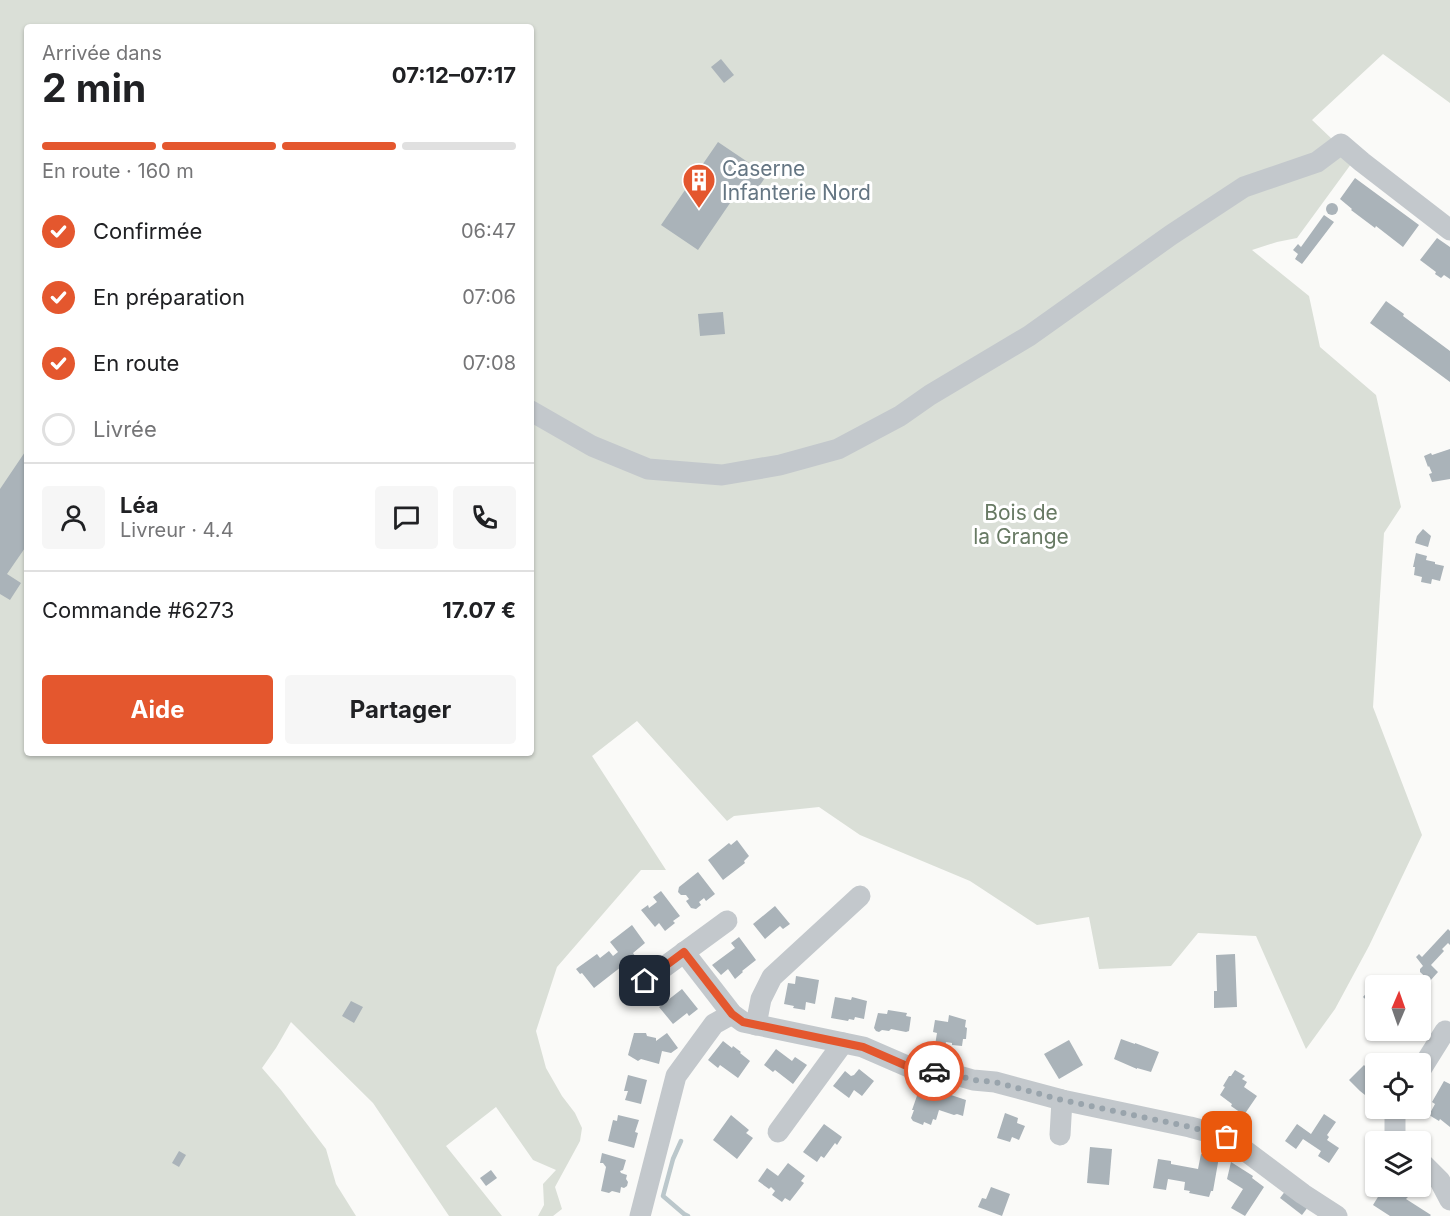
<!DOCTYPE html>
<html lang="fr">
<head>
<meta charset="utf-8">
<style>
	body { margin:0; font-family:Inter,sans-serif; background:#f6f6f6; color:#202124; height:100vh; display:flex; flex-direction:column; font-size:22px; white-space:nowrap }
	* { box-sizing:border-box; margin:0 }
	p { font-size:20px; color:#757577 }
	.icon { flex:none; width:33px; height:33px; fill:none; stroke:currentColor; stroke-width:2; stroke-linecap:round; stroke-linejoin:round }
	.map { position:relative; flex:1; overflow:hidden }
	.sheet { position:absolute; left:24px; top:24px; width:510px; height:732px; display:flex; flex-direction:column; background:#fff; border-radius:6px; box-shadow:0 2px 4px #0004 }
	.sheet>* { flex:none }
	.needle { width:39px; rotate:2deg }
	.tools { position:absolute; left:1365px; top:975px; display:grid; gap:12px }
	.tools a { display:grid; place-items:center; width:66px; height:66px; border-radius:6px; background:#fff; box-shadow:0 2px 4px #0004; font-size:30px }
	.pin { position:absolute; display:grid; place-items:center; width:51px; height:51px; color:#fff; margin:-26px; border-radius:12px; box-shadow:0 3px 9px #0006 }
	.courier { position:absolute; display:grid; place-items:center; width:60px; height:60px; margin:-30px; border:4px solid #e4572e; border-radius:50%; background:#fff; color:#222; box-shadow:0 2px 8px #0007 }
	.summary em { font-style:normal; font-weight:700 }
	.summary div { display:flex; flex-direction:column-reverse }
	.summary { display:flex; align-items:center; justify-content:space-between; height:102px; padding:0 18px }
	h1 { font-size:39px; font-weight:700; line-height:45px }
	.bar { display:grid; grid-template-columns:repeat(4,1fr); gap:9px 6px; align-content:center; height:72px; padding:0 18px }
	.bar i { height:8px; border-radius:4px; background:#e0e0e0 }
	.bar .on { background:#e4572e }
	.bar p { grid-column:span 4 }
	.line { display:flex; align-items:center; gap:15px; padding:0 18px; border-top:2px solid #e0e0e0 }
	.line div { flex:1 }
	.round { display:grid; place-items:center; flex:none; width:63px; height:63px; border-radius:6px; background:#f6f6f6 }
	ol { padding:0 18px; list-style:none }
	li { display:flex; align-items:center; gap:18px; height:66px }
	li p { margin-inline-start:auto }
	li .icon { padding:6px; border-radius:50%; background:#e4572e; color:#fff; stroke-width:4 }
	li:last-child { color:#757577 }
	li i { width:33px; height:33px; border:3px solid #e0e0e0; border-radius:50% }
	.action { display:flex; gap:12px; margin-top:auto; padding:12px 18px }
	.action a { flex:1; height:69px; border-radius:6px; background:#e4572e; color:#fff; font-size:24px; font-weight:700; line-height:69px; text-align:center }
	.action a+a { background:#f6f6f6; color:#202124 }
	.map>svg:first-child { display:block }
</style>
</head>
<body>
<div class="map">
<svg width="1450" height="1216" viewBox="0 0 1450 1216">
	<rect width="100%" height="100%" fill="#fafaf8"/>
	<path fill="#dadfd7" fill-rule="evenodd" d="M0,0h1450v103l-67,-49 -71,66 42,40 -57,78 -20,4 -25,8 57,46 11,51 56,48 25,112 -17,26 -11,174 49,128 -53,111 -34,63 -29,40 -50,-113 -58,-3 -27,33 -72,3 -10,-52 -52,8 -67,-44 -110,-46 -41,-28 -85,9 -7,5 -90,-100 -45,35 74,114h-25l-84,97 -21,64 10,37 16,28 13,17 7,15 -2,13 -25,46 7,22 -9,7h-15l6,-11 -1,-21 13,-14 -23,-10 -37,-53 -50,39 56,70h-53l-76,-113 -82,-81 -15,26 -14,20 19,22 45,59 10,35 20,32h-356zM27,27h504v726h-504z"/>
	<g fill="none" stroke-linecap="round" stroke-linejoin="round">
		<polyline stroke="#bbc7cb" stroke-width="4.5" points="681,1141 673,1159 663,1196 684,1214 688,1216"/>
	</g>
	<g fill="#aab3b9">
		<polygon points="721,59 734,75 724,83 711,67"/>
		<polygon points="718,142 767,175 755,192 743,184 698,250 661,225"/>
		<polygon points="1355,178 1419,225 1403,247 1376,226 1375,228 1351,210 1352,209 1340,199"/>
		<circle cx="1332" cy="209" r="6"/>
		<polygon points="1324,215 1334,222 1302,264 1295,259 1298,254 1293,250 1298,244 1301,247"/>
		<polygon points="1437,238 1450,247 1450,279 1444,275 1441,278 1435,274 1436,272 1420,260"/>
		<polygon points="1386,301 1404,314 1403,316 1450,351 1450,382 1370,323"/>
		<polygon points="723,312 725,334 700,336 698,314"/>
		<polygon points="27,449 27,545 7,574 21,583 10,600 0,594 0,489"/>
		<polygon points="1450,449 1450,479 1432,482 1429,474 1432,473 1429,466 1428,467 1424,456 1431,453 1432,455"/>
		<polygon points="1423,529 1431,536 1428,547 1415,543 1417,536"/>
		<polygon points="1416,553 1427,556 1426,560 1435,562 1435,564 1444,566 1440,581 1432,579 1431,584 1421,582 1422,577 1414,575 1415,567 1413,567"/>
		<polygon points="737,840 749,856 744,861 745,863 723,880 708,860 729,843 731,845"/>
		<polygon points="698,872 715,894 706,901 704,898 699,902 701,905 696,909 691,908 686,901 689,899 686,895 681,895 678,892 679,887"/>
		<polygon points="661,891 680,916 673,921 675,923 665,931 659,923 655,927 641,910 648,905 649,908 657,902 653,897"/>
		<polygon points="775,906 790,924 783,929 780,926 765,939 753,924"/>
		<polygon points="632,925 645,943 633,953 635,956 594,988 582,973 580,974 576,969 597,954 600,958 609,951 613,956 618,952 610,942"/>
		<polygon points="1448,929 1450,931 1450,945 1448,943 1442,949 1444,951 1431,965 1438,972 1430,981 1420,972 1420,969 1423,966 1416,957 1419,954 1422,957"/>
		<polygon points="739,937 756,960 742,971 743,972 735,979 728,969 721,975 712,965 735,948 731,943"/>
		<polygon points="1235,954 1237,1007 1214,1008 1214,991 1217,991 1216,955"/>
		<polygon points="796,976 819,980 815,1004 806,1002 805,1010 793,1008 794,1006 784,1004 788,983 795,984"/>
		<polygon points="1382,976 1392,986 1376,986 1376,1009 1363,997"/>
		<polygon points="682,989 698,1009 689,1016 687,1013 673,1024 659,1007"/>
		<polygon points="835,997 851,1000 852,997 867,1001 864,1019 855,1017 854,1020 849,1019 848,1021 831,1018"/>
		<polygon points="351,1001 363,1007 354,1023 342,1016"/>
		<polygon points="888,1010 907,1013 906,1016 911,1017 909,1031 906,1032 891,1029 889,1031 882,1030 879,1032 876,1031 874,1028 878,1013 887,1014"/>
		<polygon points="949,1015 966,1020 965,1027 967,1028 966,1039 963,1039 962,1046 952,1045 952,1043 946,1042 945,1046 935,1045 937,1033 933,1032 935,1020 948,1022"/>
		<polygon points="634,1033 646,1033 647,1036 656,1038 656,1041 667,1033 678,1048 671,1053 662,1051 659,1064 641,1059 638,1061 628,1055"/>
		<polygon points="1121,1039 1135,1044 1135,1043 1159,1052 1151,1072 1137,1068 1137,1069 1114,1059"/>
		<polygon points="1069,1040 1083,1065 1059,1079 1044,1054"/>
		<polygon points="723,1041 732,1048 733,1046 741,1052 740,1053 750,1061 738,1078 720,1065 718,1068 708,1060"/>
		<polygon points="776,1049 792,1061 795,1057 807,1065 793,1084 775,1070 773,1072 764,1065"/>
		<polygon points="1374,1062 1376,1064 1376,1098 1373,1101 1366,1094 1365,1095 1360,1091 1349,1080 1364,1065 1368,1069"/>
		<polygon points="859,1069 874,1081 862,1096 854,1090 849,1098 833,1086 845,1071 851,1076 854,1075"/>
		<polygon points="1235,1070 1245,1076 1242,1079 1247,1082 1244,1087 1257,1096 1244,1115 1231,1106 1232,1104 1220,1095 1225,1087 1223,1086 1229,1076 1231,1076"/>
		<polygon points="628,1075 647,1080 641,1104 625,1100 628,1091 624,1091"/>
		<polygon points="1444,1081 1450,1084 1450,1127 1440,1119 1439,1121 1429,1115 1435,1104 1432,1102"/>
		<polygon points="938,1087 946,1090 948,1094 966,1100 963,1116 957,1114 954,1115 939,1110 936,1120 933,1119 931,1125 924,1122 923,1125 913,1121 911,1118 914,1110 912,1110 918,1093 929,1097 932,1094 935,1095"/>
		<polygon points="1005,1113 1018,1118 1017,1123 1025,1126 1019,1140 1012,1137 1010,1142 997,1138"/>
		<polygon points="1324,1114 1336,1122 1327,1135 1329,1137 1327,1140 1339,1148 1329,1163 1318,1156 1321,1151 1303,1139 1296,1149 1285,1141 1297,1124 1311,1134"/>
		<polygon points="618,1115 639,1120 635,1132 638,1133 634,1148 608,1141 613,1120 617,1121"/>
		<polygon points="731,1115 749,1130 746,1133 753,1138 737,1159 713,1140"/>
		<polygon points="824,1124 842,1137 837,1145 835,1143 824,1158 821,1156 817,1162 803,1152"/>
		<polygon points="1090,1147 1112,1149 1109,1185 1087,1183"/>
		<polygon points="179,1151 186,1155 179,1167 172,1163"/>
		<polygon points="602,1153 626,1160 623,1170 620,1171 621,1173 627,1175 626,1179 628,1182 627,1186 624,1188 621,1187 620,1193 612,1191 609,1193 601,1191 606,1167 603,1163 600,1163"/>
		<polygon points="1201,1154 1219,1157 1213,1191 1211,1191 1209,1197 1189,1193 1190,1191 1184,1190 1185,1182 1168,1179 1166,1190 1153,1188 1158,1159 1171,1161 1171,1164 1198,1169"/>
		<polygon points="1231,1162 1253,1176 1252,1178 1264,1187 1245,1216 1231,1208 1243,1189 1227,1179"/>
		<polygon points="788,1163 805,1176 801,1181 804,1183 790,1201 785,1198 782,1202 772,1195 775,1191 771,1187 769,1189 758,1181 767,1168 778,1176"/>
		<polygon points="491,1170 497,1178 486,1186 480,1178"/>
		<polygon points="1390,1186 1392,1186 1408,1197 1406,1199 1431,1215 1430,1216 1390,1216 1373,1205 1381,1192 1385,1194"/>
		<polygon points="991,1187 1010,1194 1002,1216 978,1207 982,1198 986,1199"/>
		<polygon points="1286,1190 1308,1207 1302,1215 1280,1198"/>
	</g>
	<g fill="none" stroke-linecap="round" stroke-linejoin="round">
		<g stroke="#c3c8cc" stroke-width="21">
			<polyline points="531,411 592,446 648,469 722,475 780,465 838,449 900,416 930,395 1029,336 1171,235 1244,187 1317,162 1341,144 1362,162 1450,230"/>
			<polyline points="684,952 732,1014 743,1022 863,1047 916,1070 945,1072 973,1080 995,1082 1062,1100 1190,1127 1227,1137 1303,1194 1337,1216"/>
			<polyline points="645,981 727,921"/>
			<polyline points="756,1025 761,999 772,977 860,896"/>
			<polyline points="1420,1071 1445,1031"/>
			<polyline points="1398,1108 1395,1113 1395,1136 1400,1142"/>
			<polyline points="778,1132 843,1043"/>
			<polyline points="1060,1135 1062,1100"/>
			<polyline points="1420,1161 1440,1181 1450,1200"/>
			<polyline points="640,1216 676,1076 714,1024 732,1014"/>
		</g>
	</g>
	<g fill="none" stroke-linecap="round" stroke-linejoin="round">
		<polyline stroke="#99a4ac" stroke-width="6" stroke-dasharray="0 10.8" points="934,1071 945,1072 973,1080 995,1082 1062,1100 1190,1127 1227,1137"/>
		<polyline stroke="#e4572e" stroke-width="8" points="645,981 684,952 732,1014 743,1022 863,1047 916,1070 934,1071"/>
	</g>
	<defs>
		<symbol id="building-pin" viewBox="-11 -11 22 30"><path d="M0 17L-7.5 6A9.5 9.5 0 1 1 7.5 6Z" fill="#e4572e" stroke="#fff"/><path d="M-4-6H4V6H1V3H-1V6H-4ZM-2.5-4.3h1.7v1.8h-1.7ZM.8-4.3h1.7v1.8H.8ZM-2.5-1h1.7V.8h-1.7ZM.8-1h1.7V.8H.8Z" fill="#fff"/></symbol>
	</defs>
	<g fill-rule="evenodd">
		<use href="#building-pin" x="680" y="161" width="38" height="52"/>
	</g>
	<g text-anchor="middle" dominant-baseline="central" stroke-width="6" stroke-linejoin="round" paint-order="stroke">
		<g font-size="21" fill="#657683" stroke="#fff" text-anchor="start">
			<text x="722" y="168">Caserne<tspan x="722" dy="24">Infanterie Nord</tspan></text>
		</g>
		<g font-size="21" fill="#687a64" stroke="#fff">
			<text x="1021" y="512">Bois de<tspan x="1021" dy="24">la Grange</tspan></text>
		</g>
	</g>
</svg>
<div class="tools">
<a><svg class="needle" viewBox="-14 -14 28 28"><path d="M0-13l5 13h-10z" fill="#e53935"/><path d="M0 13l5-13h-10z" fill="#757577"/></svg></a>
<a><svg class="icon" aria-label="locate" viewBox="0 0 24 24"><circle cx="12" cy="12" r="6"/><path d="M12 2v4M12 18v4M2 12h4M18 12h4"/></svg></a>
<a><svg class="icon" aria-label="layers" viewBox="0 0 24 24"><path d="M12 4l9 5-9 5-9-5zM3 14l9 5 9-5"/></svg></a>
</div>
<div class="pin" style="left:1227px;top:1137px;background:#ea580c"><svg class="icon" aria-label="bag" viewBox="0 0 24 24"><path d="M5 8h14l-1 12H6zM9 8a3 3 0 0 1 6 0"/></svg></div>
<div class="pin" style="left:645px;top:981px;background:#1f2937"><svg class="icon" aria-label="home" viewBox="0 0 24 24"><path d="M3 11l9-7 9 7M6 9v11h12V9"/></svg></div>
<div class="courier" style="left:934px;top:1071px"><svg class="icon" aria-label="car" viewBox="0 0 24 24"><path d="M5 17H2v-5l4-1 3-4h7l3 4 3 1v5h-3M9 17h6M6 11h13"/><circle cx="7" cy="17" r="2"/><circle cx="17" cy="17" r="2"/></svg></div>
<section class="sheet">
<div class="summary"><div><h1>2 min</h1><p>Arrivée dans</p></div><em>07:12–07:17</em></div>
<div class="bar"><i class="on"></i><i class="on"></i><i class="on"></i><i></i><p>En route · 160 m</p></div>
<ol>
<li><svg class="icon" aria-label="check" viewBox="0 0 24 24"><path d="M5 12l5 5 9-10"/></svg>Confirmée<p>06:47</p></li>
<li><svg class="icon" aria-label="check" viewBox="0 0 24 24"><path d="M5 12l5 5 9-10"/></svg>En préparation<p>07:06</p></li>
<li><svg class="icon" aria-label="check" viewBox="0 0 24 24"><path d="M5 12l5 5 9-10"/></svg>En route<p>07:08</p></li>
<li><i></i>Livrée</li>
</ol>
<div class="line" style="height:108px"><a class="round"><svg class="icon" aria-label="person" viewBox="0 0 24 24"><circle cx="12" cy="8" r="4"/><path d="M4 21q1-7 8-7t8 7"/></svg></a><div><b>Léa</b><p>Livreur · 4.4</p></div><a class="round"><svg class="icon" aria-label="chat" viewBox="0 0 24 24"><path d="M4 5h16v11H9l-5 4z"/></svg></a><a class="round"><svg class="icon" aria-label="phone" viewBox="0 0 24 24"><path d="M5 4h4l2 5-3 2q2 4 5 5l2-3 5 2v4C11 20 4 13 5 4z"/></svg></a></div>
<div class="line" style="height:78px"><div>Commande #6273</div><b>17.07 €</b></div>
<div class="action"><a>Aide</a><a>Partager</a></div>
</section>
</div>
</body>
</html>
